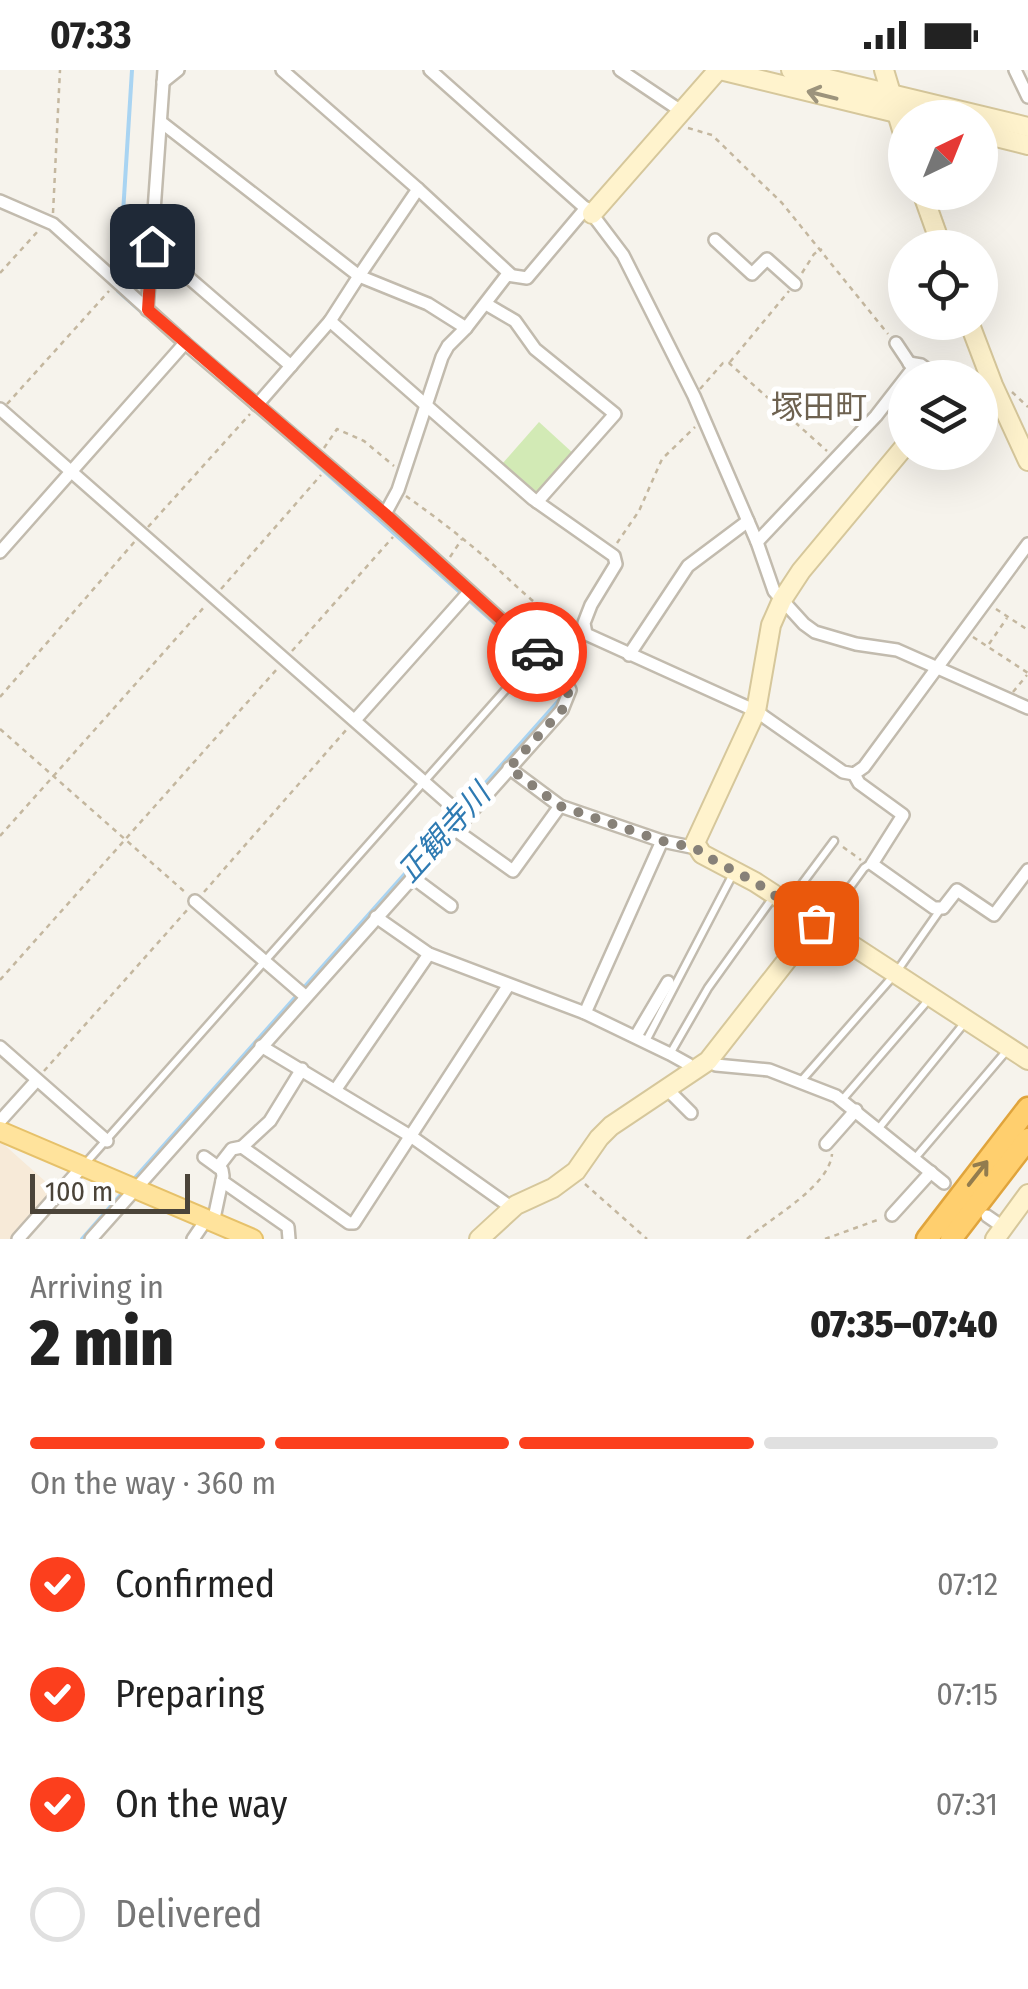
<!DOCTYPE html>
<html lang="en">
<head>
<meta charset="utf-8">
<style>
	body { margin:0; font-family:"Fira Sans Condensed","Noto Sans JP",sans-serif; background:#f2f2f2; color:#222; height:100vh; display:flex; flex-direction:column; font-size:38px; white-space:nowrap }
	* { box-sizing:border-box; margin:0 }
	p { font-size:32px; color:#767676 }
	.icon { flex:none; width:55px; height:55px; fill:none; stroke:currentColor; stroke-width:2; stroke-linecap:round; stroke-linejoin:round }
	.map { position:relative; height:1169px; overflow:hidden }
	.panel { display:flex; flex-direction:column; background:#fff; flex:1 }
	.panel>* { flex:none }
	.needle { width:65px; rotate:43deg }
	.tools { position:absolute; left:888px; top:30px; display:grid; gap:20px }
	.tools a { display:grid; place-items:center; width:110px; height:110px; border-radius:50%; background:#fff; box-shadow:0 10px 40px #0002; font-size:50px }
	.scale { position:absolute; left:30px; bottom:25px; width:160px; box-sizing:border-box; padding-left:10px; border:5px solid #4b4439; border-top:0; font-size:28px; line-height:35px; white-space:nowrap; color:#4b4439; -webkit-text-stroke:8px #fff; paint-order:stroke }
	.pin { position:absolute; display:grid; place-items:center; width:85px; height:85px; color:#fff; margin:-42px; border-radius:20px; box-shadow:0 5px 15px #0006 }
	.courier { position:absolute; display:grid; place-items:center; width:100px; height:100px; margin:-50px; border:8px solid #fc3f1d; border-radius:50%; background:#fff; color:#222; box-shadow:0 2px 12px #0007 }
	.summary em { font-style:normal; font-weight:800 }
	.summary div { display:flex; flex-direction:column-reverse }
	.summary { display:flex; align-items:center; justify-content:space-between; height:170px; padding:0 30px }
	h1 { font-size:65px; font-weight:800; line-height:75px }
	.bar { display:grid; grid-template-columns:repeat(4,1fr); gap:15px 10px; align-content:center; height:120px; padding:0 30px }
	.bar i { height:12px; border-radius:8px; background:#e0e0e0 }
	.bar .selected { background:#fc3f1d }
	.bar p { grid-column:span 4 }
	ol { padding:0 30px; list-style:none }
	li { display:flex; align-items:center; gap:30px; height:110px }
	li p { margin-inline-start:auto }
	li .icon { padding:10px; border-radius:50%; background:#fc3f1d; color:#fff; stroke-width:4 }
	li:last-child { color:#767676 }
	li i { width:55px; height:55px; border:5px solid #e0e0e0; border-radius:50% }
	.status { display:flex; justify-content:space-between; align-items:center; height:70px; padding:0 50px; background:#fff; direction:ltr }
	.status svg { height:28px; fill:currentColor }
	.map>svg:first-child { display:block }
</style>
</head>
<body>
<div class="status"><b>07:33</b><svg viewBox="0 0 49 12"><path d="M0 12V9h3v3zM5 12V6h3v6zM10 12V3h3v9zM15 12V0h3v12zM26 1h20v11H26zM47 4h2v5h-2z"/></svg></div>
<div class="map">
<svg width="1028" height="1169" viewBox="0 0 1028 1169">
	<rect width="100%" height="100%" fill="#f6f3ec"/>
	<polygon fill="#f7ead8" points="0,1071 56,1121 13,1169 0,1169"/>
	<polygon fill="#d2eab5" points="539,352 574,384 540,424 535,424 502,394"/>
	<g fill="none" stroke-linecap="round" stroke-linejoin="round">
		<g stroke="#a9d4f2" stroke-width="4">
			<polyline points="119,207 132,0"/>
			<polyline points="118,221 145,245"/>
			<polyline points="133,1110 561,628 561,618 555,607 277,359"/>
			<polyline points="82,1169 124,1121"/>
		</g>
		<defs>
			<g id="lane">
				<polyline points="790,830 834,771"/>
				<polyline points="823,854 864,798 870,794"/>
				<polyline points="646,971 733,804"/>
				<polyline points="670,984 708,918 774,826"/>
				<polyline points="802,1010 895,904 940,840"/>
				<polyline points="842,1030 930,928"/>
				<polyline points="879,1058 966,951"/>
				<polyline points="916,1087 1009,978"/>
				<polyline points="84,1095 508,617"/>
			</g>
			<g id="street">
				<polyline points="282,0 418,119 359,206 428,234 466,258"/>
				<polyline points="430,0 592,144 623,185 694,326 757,472 774,521 804,554 815,562 856,574 897,580 1028,638"/>
				<polyline points="620,0 681,41"/>
				<polyline points="1015,0 1028,27"/>
				<polyline points="163,12 178,0"/>
				<polyline points="161,52 359,206 330,251 533,429 614,486 616,494 591,535 584,553 586,564 756,641 843,702 854,704 864,697 1028,474"/>
				<polyline points="418,119 510,204"/>
				<polyline points="0,131 53,154 185,273 385,444 563,606 570,620 562,640 91,1169"/>
				<polyline points="715,170 752,204 767,189 795,214"/>
				<polyline points="152,176 291,296"/>
				<polyline points="486,234 515,251 535,279 615,344 537,432"/>
				<polyline points="147,240 164,0"/>
				<polyline points="909,293 921,295 939,308"/>
				<polyline points="257,335 330,251"/>
				<polyline points="0,339 464,747"/>
				<polyline points="385,444 398,420 442,287 448,276 466,258 507,205 527,208 586,138"/>
				<polyline points="757,472 876,346 911,301 912,297 896,273"/>
				<polyline points="0,482 185,273"/>
				<polyline points="629,585 688,496 748,451"/>
				<polyline points="355,650 469,522"/>
				<polyline points="509,698 560,736 662,771 696,778"/>
				<polyline points="854,704 859,713 903,745 872,794 934,838 943,838 957,820 994,845 1028,800"/>
				<polyline points="454,759 513,801 560,736"/>
				<polyline points="412,807 451,836"/>
				<polyline points="195,831 305,926"/>
				<polyline points="376,847 429,884 585,943 670,984 688,994 694,1001"/>
				<polyline points="585,943 662,771"/>
				<polyline points="636,966 668,912"/>
				<polyline points="261,976 412,1067 512,1138"/>
				<polyline points="0,977 107,1071"/>
				<polyline points="708,991 716,995 769,1000 836,1026 944,1113"/>
				<polyline points="302,999 270,1051 242,1077 349,1153 354,1153 508,916"/>
				<polyline points="666,1018 691,1043"/>
				<polyline points="336,1019 429,884"/>
				<polyline points="0,1051 37,1010"/>
				<polyline points="826,1074 856,1040"/>
				<polyline points="204,1087 222,1100 223,1106 213,1153"/>
				<polyline points="218,1097 232,1079 242,1077"/>
				<polyline points="222,1111 288,1157 289,1169"/>
				<polyline points="892,1145 931,1102"/>
				<polyline points="987,1146 1003,1157"/>
				<polyline points="18,1169 82,1097"/>
				<polyline points="193,1169 206,1150"/>
			</g>
			<g id="secondary">
				<polyline points="720,0 917,48"/>
				<polyline points="791,0 1028,57"/>
				<polyline points="884,0 905,70"/>
				<polyline points="980,63 1028,75"/>
				<polyline points="922,122 942,178"/>
				<polyline points="592,144 718,0"/>
				<polyline points="969,252 993,315 1028,391"/>
				<polyline points="905,376 801,501 782,530 771,555 756,641 695,773 702,784 755,812 1028,990"/>
				<polyline points="479,1169 516,1135 553,1118 576,1101 599,1068 611,1056 708,991 816,853"/>
				<polyline points="995,1169 1028,1124"/>
			</g>
			<polyline id="primary" points="0,1061 253,1169"/>
			<g id="highway">
				<polyline points="927,1169 1028,1038"/>
				<polyline points="951,1169 1028,1069"/>
			</g>
		</defs>
		<use href="#lane" stroke="#c2bbae" stroke-width="11"/>
		<use href="#street" stroke="#c2bbae" stroke-width="16"/>
		<use href="#secondary" stroke="#d6c79b" stroke-width="22"/>
		<use href="#primary" stroke="#e6c16a" stroke-width="22"/>
		<use href="#highway" stroke="#e0a43c" stroke-width="25"/>
		<g stroke="#c4b79f" stroke-width="2.5" stroke-dasharray="5 5" stroke-linecap="butt">
			<polyline points="688,58 712,65 782,133 888,264"/>
			<polyline points="53,143 60,0"/>
			<polyline points="0,203 39,160"/>
			<polyline points="802,203 814,184 822,179"/>
			<polyline points="730,292 789,221"/>
			<polyline points="700,319 723,293 729,293 827,381"/>
			<polyline points="1012,322 1028,337"/>
			<polyline points="7,334 109,221"/>
			<polyline points="324,378 337,359 364,371 394,396"/>
			<path d="M406,426c28,20 56,41 82,64 28,25 53,53 88,69"/>
			<polyline points="148,457 250,344"/>
			<polyline points="617,473 639,441 662,389 695,357"/>
			<polyline points="450,487 462,469"/>
			<polyline points="221,519 321,405"/>
			<polyline points="996,539 1028,560"/>
			<polyline points="973,567 1028,603"/>
			<polyline points="989,574 1007,548"/>
			<polyline points="292,581 393,467"/>
			<polyline points="1013,622 1027,605"/>
			<polyline points="0,627 136,470"/>
			<polyline points="0,659 186,823"/>
			<polyline points="0,766 205,536"/>
			<polyline points="843,777 861,790"/>
			<polyline points="204,822 347,659"/>
			<polyline points="0,910 277,599"/>
			<polyline points="44,1001 188,839"/>
			<polyline points="585,1114 647,1169"/>
			<path d="M747,1169c23,-21 82,-52 85,-85"/>
			<polyline points="825,1169 880,1149"/>
		</g>
		<use href="#lane" stroke="#fff" stroke-width="6"/>
		<use href="#street" stroke="#fff" stroke-width="11"/>
		<use href="#secondary" stroke="#fff3cd" stroke-width="18"/>
		<use href="#primary" stroke="#ffe39c" stroke-width="18"/>
		<use href="#highway" stroke="#ffcf6e" stroke-width="20"/>
	</g>
	<defs><path id="oneway-shaft" d="M-6 0H5M1.5-3L5.5 0L1.5 3" fill="none" stroke-width="1.6" stroke-linecap="round" stroke-linejoin="round" transform="scale(2.5)"/></defs>
	<use stroke="#9c937c" href="#oneway-shaft" transform="translate(822 25) rotate(-166)"/>
	<use stroke="#937c4e" href="#oneway-shaft" transform="translate(978 1103) rotate(-52)"/>
	<g fill="none" stroke-linecap="round" stroke-linejoin="round">
		<polyline stroke="#878178" stroke-width="10" stroke-dasharray="0 18" points="537,582 568,613 568,629 562,640 509,698 560,736 662,771 696,778 702,784 755,812 816,853"/>
		<polyline stroke="#fc3f1d" stroke-width="12" points="152,176 148,240 385,444 537,582"/>
	</g>
	<g text-anchor="middle" dominant-baseline="central" stroke-width="10" stroke-linejoin="round" paint-order="stroke">
		<g font-size="30" font-style="italic" fill="#2e7ab2" stroke="#fff">
			<text transform="translate(444 763) rotate(-48)">正観寺川</text>
		</g>
		<g font-size="32" fill="#6e6250" stroke="#fff">
			<text x="819" y="337">塚田町</text>
		</g>
	</g>
</svg>
<div class="tools">
<a><svg class="needle" viewBox="-14 -14 28 28"><path d="M0-13l5 13h-10z" fill="#e53935"/><path d="M0 13l5-13h-10z" fill="#767676"/></svg></a>
<a><svg class="icon" aria-label="locate" viewBox="0 0 24 24"><circle cx="12" cy="12" r="6"/><path d="M12 2v4M12 18v4M2 12h4M18 12h4"/></svg></a>
<a><svg class="icon" aria-label="layers" viewBox="0 0 24 24"><path d="M12 4l9 5-9 5-9-5zM3 14l9 5 9-5"/></svg></a>
</div>
<div class="scale">100 m</div>
<div class="pin" style="left:816px;top:853px;background:#ea580c"><svg class="icon" aria-label="bag" viewBox="0 0 24 24"><path d="M5 8h14l-1 12H6zM9 8a3 3 0 0 1 6 0"/></svg></div>
<div class="pin" style="left:152px;top:176px;background:#1f2937"><svg class="icon" aria-label="home" viewBox="0 0 24 24"><path d="M3 11l9-7 9 7M6 9v11h12V9"/></svg></div>
<div class="courier" style="left:537px;top:582px"><svg class="icon" aria-label="car" viewBox="0 0 24 24"><path d="M5 17H2v-5l4-1 3-4h7l3 4 3 1v5h-3M9 17h6M6 11h13"/><circle cx="7" cy="17" r="2"/><circle cx="17" cy="17" r="2"/></svg></div>
</div>
<section class="panel">
<div class="summary"><div><h1>2 min</h1><p>Arriving in</p></div><em>07:35–07:40</em></div>
<div class="bar"><i class="selected"></i><i class="selected"></i><i class="selected"></i><i></i><p>On the way · 360 m</p></div>
<ol>
<li><svg class="icon" aria-label="check" viewBox="0 0 24 24"><path d="M5 12l5 5 9-10"/></svg>Confirmed<p>07:12</p></li>
<li><svg class="icon" aria-label="check" viewBox="0 0 24 24"><path d="M5 12l5 5 9-10"/></svg>Preparing<p>07:15</p></li>
<li><svg class="icon" aria-label="check" viewBox="0 0 24 24"><path d="M5 12l5 5 9-10"/></svg>On the way<p>07:31</p></li>
<li><i></i>Delivered</li>
</ol>
</section>
</body>
</html>
